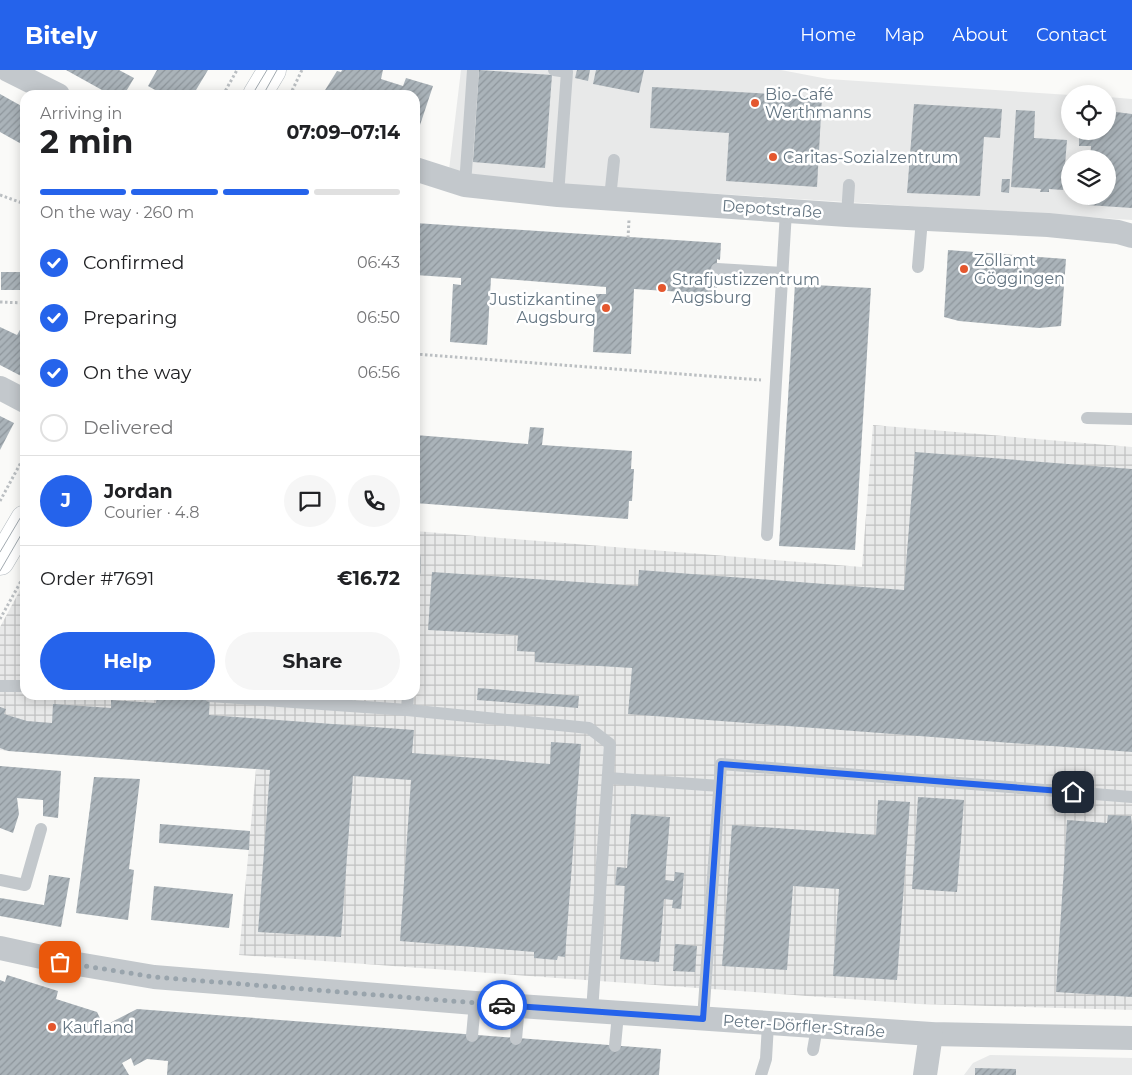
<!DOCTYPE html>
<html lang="en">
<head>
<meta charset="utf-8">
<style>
	body { margin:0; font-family:Montserrat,sans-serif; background:#f6f6f6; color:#202124; height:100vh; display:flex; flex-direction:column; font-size:19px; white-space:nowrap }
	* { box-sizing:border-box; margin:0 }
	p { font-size:16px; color:#757577 }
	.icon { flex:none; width:28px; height:28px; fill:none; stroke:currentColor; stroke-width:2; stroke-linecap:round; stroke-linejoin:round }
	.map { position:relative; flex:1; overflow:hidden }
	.drawer { position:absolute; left:20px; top:20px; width:400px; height:610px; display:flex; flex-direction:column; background:#fff; border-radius:15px; box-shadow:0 2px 12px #0003 }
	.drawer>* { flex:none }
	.fabs { position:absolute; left:1061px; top:15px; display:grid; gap:10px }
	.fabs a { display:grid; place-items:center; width:55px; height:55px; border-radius:50%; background:#fff; box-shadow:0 2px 12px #0003; font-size:25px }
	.pin { position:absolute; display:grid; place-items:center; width:42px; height:42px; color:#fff; margin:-21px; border-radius:10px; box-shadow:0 2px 8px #0006 }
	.courier { position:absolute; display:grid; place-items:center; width:50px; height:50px; margin:-25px; border:4px solid #2563eb; border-radius:50%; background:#fff; color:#222; box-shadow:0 1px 6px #0007 }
	.summary em { font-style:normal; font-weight:700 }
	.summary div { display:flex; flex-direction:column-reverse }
	.summary { display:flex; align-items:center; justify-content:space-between; height:85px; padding:0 20px }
	h1 { font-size:32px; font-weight:700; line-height:38px }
	.bar { display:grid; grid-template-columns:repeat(4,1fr); gap:8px 5px; align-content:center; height:60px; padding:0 20px }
	.bar i { height:6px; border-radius:4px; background:#e0e0e0 }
	.bar .selected { background:#2563eb }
	.bar p { grid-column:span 4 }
	.line { display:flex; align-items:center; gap:12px; padding:0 20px; border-top:1px solid #e0e0e0 }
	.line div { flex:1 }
	.round { display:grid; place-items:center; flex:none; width:52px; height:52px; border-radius:26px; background:#f6f6f6 }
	ol { padding:0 20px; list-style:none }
	li { display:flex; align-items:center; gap:15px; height:55px }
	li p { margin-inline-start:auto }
	li .icon { padding:5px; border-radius:50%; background:#2563eb; color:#fff; stroke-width:4 }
	li:last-child { color:#757577 }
	li i { width:28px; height:28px; border:2px solid #e0e0e0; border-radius:50% }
	.primary-button { display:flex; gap:10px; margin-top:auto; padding:10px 20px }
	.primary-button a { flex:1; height:58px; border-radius:30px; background:#2563eb; color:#fff; font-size:20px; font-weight:700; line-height:58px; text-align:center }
	.primary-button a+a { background:#f6f6f6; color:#202124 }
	header { display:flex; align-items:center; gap:30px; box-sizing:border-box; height:70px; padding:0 25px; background:#2563eb; color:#fff }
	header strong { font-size:24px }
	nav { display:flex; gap:28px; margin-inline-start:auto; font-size:18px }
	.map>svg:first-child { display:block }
</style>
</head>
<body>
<header>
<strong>Bitely</strong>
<nav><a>Home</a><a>Map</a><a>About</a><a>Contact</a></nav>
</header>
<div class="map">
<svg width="1132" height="1005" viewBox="0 0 1132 1005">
	<defs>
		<pattern id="industrial-grid" width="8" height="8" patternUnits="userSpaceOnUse" patternTransform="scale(1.25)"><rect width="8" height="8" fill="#e8e9e9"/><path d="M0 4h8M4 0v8" fill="none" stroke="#c0c1c2"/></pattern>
		<pattern id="building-hatch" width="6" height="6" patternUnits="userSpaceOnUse" patternTransform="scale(1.25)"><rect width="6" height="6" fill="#aab3b9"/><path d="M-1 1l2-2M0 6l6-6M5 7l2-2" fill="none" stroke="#8e969c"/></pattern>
	</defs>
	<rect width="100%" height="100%" fill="#fafaf8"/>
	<g fill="#e8e9e9" fill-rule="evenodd">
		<path d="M461,0h320l47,9 242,16v36h38v-34l24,2v121l-619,-39 -64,-11zM1070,89h38v37h-38z"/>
		<polygon points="990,985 1132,988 1132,1005 964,1005 973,993"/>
	</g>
	<polygon fill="url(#industrial-grid)" points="873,355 1132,377 1132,940 919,934 239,885 256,699 0,680 0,557 25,511 25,625 415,625 415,461 862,497"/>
	<g fill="url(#building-hatch)">
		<polygon points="66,0 119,0 134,8 124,25 111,25"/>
		<polygon points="157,0 208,0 193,25 164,25 148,16"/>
		<polygon points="342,0 383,0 381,9 403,16 406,8 433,16 419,58 415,56 415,25 322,25 337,1 341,2"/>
		<polygon points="479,0 552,5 545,98 473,92"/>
		<polygon points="577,0 590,0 588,11 575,8"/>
		<polygon points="596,0 644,0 639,23 593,14"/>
		<polygon points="652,17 822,27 817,117 726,111 729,63 650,58"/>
		<polygon points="0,24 25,38 25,76 0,62"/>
		<polygon points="914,34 1002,39 1000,68 984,67 980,126 907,123"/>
		<polygon points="1016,40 1035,41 1034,68 1067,70 1063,120 1049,119 1049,122 1040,122 1041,119 1011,117"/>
		<polygon points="1108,41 1132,44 1132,138 1087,135 1088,126 1108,126 1108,89 1090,89 1091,76 1079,76 1079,61 1108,61"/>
		<polygon points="1002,109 1010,109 1009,123 1001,122"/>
		<polygon points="415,153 721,173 720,190 717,189 717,224 634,219 631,284 593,282 596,224 606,224 606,217 491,208 487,275 450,272 453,214 461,215 461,208 415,205"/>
		<polygon points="948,180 1066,189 1061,256 1039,258 959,251 944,247"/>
		<rect x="1" y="202" width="24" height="18"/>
		<polygon points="795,214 871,218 855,480 779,476"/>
		<polygon points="25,251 25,308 0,295 0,257 17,265"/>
		<polygon points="0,346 14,353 0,380"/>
		<polygon points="530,357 544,358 542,375 632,381 631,399 634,399 632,431 629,431 628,449 415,433 415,365 528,374"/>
		<polygon points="915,382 1132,399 1132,682 628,644 632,598 535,592 535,582 517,581 518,565 428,560 432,502 638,516 639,500 904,520"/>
		<polygon points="478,618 579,626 578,638 477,630"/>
		<polygon points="157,625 210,625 209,645 414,660 412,683 550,694 551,672 581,674 565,887 558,886 557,890 534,888 534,882 400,871 411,710 353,706 341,867 258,862 270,700 8,681 0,678 0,637 6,639 4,644 27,651 52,653 53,634 111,638 111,630 156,633"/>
		<polygon points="0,696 61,701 58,748 43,746 43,730 17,728 19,744 13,763 0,758"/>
		<polygon points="94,707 140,709 129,799 134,800 128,850 76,843"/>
		<polygon points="918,727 964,730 957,822 912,819"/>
		<polygon points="878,730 910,732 897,910 833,906 839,819 793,816 787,900 722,896 732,755 876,765"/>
		<polygon points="631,744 670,747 665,810 674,811 675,802 684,803 681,839 672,838 673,830 664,829 659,892 620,889 625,816 615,815 617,797 627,798"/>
		<polygon points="1108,745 1131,746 1132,755 1132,927 1056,922 1067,750 1107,753"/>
		<polygon points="160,754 250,761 249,780 159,773"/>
		<polygon points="49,805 70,808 61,857 0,846 0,828 44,835"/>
		<polygon points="154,816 233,824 229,858 151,850"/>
		<polygon points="675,874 697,876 695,902 673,901"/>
		<polygon points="7,905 58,921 56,929 97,942 104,956 137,939 661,979 659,1005 167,1005 168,991 147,989 134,996 131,988 122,993 129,1005 0,1005 0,910 5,912"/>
		<polygon points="975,998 1016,999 1016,1005 975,1005"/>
	</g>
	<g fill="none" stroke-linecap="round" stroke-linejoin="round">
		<defs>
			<g id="secondary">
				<polyline points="257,25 272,0"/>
				<polyline points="0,491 25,449"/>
			</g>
		</defs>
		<use href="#secondary" stroke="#b3babf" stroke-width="29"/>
		<g stroke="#bbbfc2" stroke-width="3" stroke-dasharray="2.5 2.5" stroke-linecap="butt">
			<polyline points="223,25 237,0"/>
			<polyline points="290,25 302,0"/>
			<polyline points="0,125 25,134"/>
			<polyline points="628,168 629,150"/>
			<polyline points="0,232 25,233"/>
			<polyline points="415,284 761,310"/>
			<polyline points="0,431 25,385"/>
			<polyline points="0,549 25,504"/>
		</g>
		<g stroke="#c3c8cc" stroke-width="12">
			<polyline points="554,0 567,2 558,125"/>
			<polyline points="465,115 473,0"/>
			<polyline points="610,128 614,90"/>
			<polyline points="847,145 849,115"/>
			<polyline points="918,197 922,149"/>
			<polyline points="717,199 783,203"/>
			<polyline points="1087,348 1132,349"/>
			<polyline points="767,465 786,141"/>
			<polyline points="415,488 415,502"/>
			<polyline points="0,616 25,616"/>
			<polyline points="408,625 407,640 589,658 610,674 592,942"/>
			<polyline points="210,626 407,640"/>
			<polyline points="608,708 720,716"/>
			<polyline points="0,810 25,815 41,759"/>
			<polyline points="703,949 721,694 1132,727"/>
			<polyline points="472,966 475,933"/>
			<polyline points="516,969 519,936"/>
			<polyline points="615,976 618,944"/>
			<polyline points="813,980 817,957"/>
			<polyline points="761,1005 766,989 768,954"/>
		</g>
		<g stroke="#c3c8cc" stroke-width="24">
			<polyline points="8,0 58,25"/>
			<polyline points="415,99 465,115 558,125 847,145 1048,155 1118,162 1132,166"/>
			<polyline points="0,318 25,331"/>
			<polyline points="0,878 60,891 154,907 475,933 931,964 1132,968"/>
			<polyline points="925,1005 931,964"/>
		</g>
		<use href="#secondary" stroke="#fff" stroke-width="28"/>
		<g stroke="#a2aab0" stroke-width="1">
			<polyline points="252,25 267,0"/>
			<polyline points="263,25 277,0"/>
			<polyline points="0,482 25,440"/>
			<polyline points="0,501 25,458"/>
		</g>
	</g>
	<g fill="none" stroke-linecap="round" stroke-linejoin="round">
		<polyline stroke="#99a4ac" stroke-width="5" stroke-dasharray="0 9" points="60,892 154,907 502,935"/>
		<polyline stroke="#2563eb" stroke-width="6" points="502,935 703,949 721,694 1073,722"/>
	</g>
	<g fill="#e4572e" stroke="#fff" stroke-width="2">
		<circle cx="755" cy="33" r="5"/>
		<circle cx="773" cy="87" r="5"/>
		<circle cx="964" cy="199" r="5"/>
		<circle cx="662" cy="218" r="5"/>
		<circle cx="606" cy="238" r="5"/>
		<circle cx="52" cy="957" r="5"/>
	</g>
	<g text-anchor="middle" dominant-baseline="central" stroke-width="5" stroke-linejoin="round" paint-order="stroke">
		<g font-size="16" fill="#657683" stroke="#fff" text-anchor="start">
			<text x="765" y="24">Bio-Café<tspan x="765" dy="18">Werthmanns</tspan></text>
			<text x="783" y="87">Caritas-Sozialzentrum</text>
			<text x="974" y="190">Zollamt<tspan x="974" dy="18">Göggingen</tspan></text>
			<text x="672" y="209">Strafjustizzentrum<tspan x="672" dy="18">Augsburg</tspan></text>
			<text x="596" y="229" text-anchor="end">Justizkantine<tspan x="596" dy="18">Augsburg</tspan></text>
			<text x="62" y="957">Kaufland</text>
		</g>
		<g font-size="16" fill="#657683" stroke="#fff">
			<text transform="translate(772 139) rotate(4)">Depotstraße</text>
			<text transform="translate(804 956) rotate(4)">Peter-Dörfler-Straße</text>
		</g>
	</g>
</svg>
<div class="fabs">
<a><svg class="icon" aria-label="locate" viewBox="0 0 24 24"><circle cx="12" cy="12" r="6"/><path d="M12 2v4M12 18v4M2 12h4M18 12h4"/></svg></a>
<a><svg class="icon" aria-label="layers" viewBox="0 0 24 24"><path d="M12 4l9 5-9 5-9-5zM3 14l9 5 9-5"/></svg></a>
</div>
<div class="pin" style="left:60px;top:892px;background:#ea580c"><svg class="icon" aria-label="bag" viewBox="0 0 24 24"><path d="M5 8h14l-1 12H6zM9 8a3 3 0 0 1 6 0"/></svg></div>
<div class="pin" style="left:1073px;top:722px;background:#1f2937"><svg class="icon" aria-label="home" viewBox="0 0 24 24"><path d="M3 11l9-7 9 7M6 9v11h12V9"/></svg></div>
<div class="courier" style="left:502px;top:935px"><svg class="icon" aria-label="car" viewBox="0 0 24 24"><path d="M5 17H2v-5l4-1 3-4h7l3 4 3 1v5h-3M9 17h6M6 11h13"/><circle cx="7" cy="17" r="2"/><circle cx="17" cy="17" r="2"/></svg></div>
<section class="drawer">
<div class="summary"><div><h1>2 min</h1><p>Arriving in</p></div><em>07:09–07:14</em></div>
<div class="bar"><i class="selected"></i><i class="selected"></i><i class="selected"></i><i></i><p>On the way · 260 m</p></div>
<ol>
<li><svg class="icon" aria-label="check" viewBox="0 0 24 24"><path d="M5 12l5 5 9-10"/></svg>Confirmed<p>06:43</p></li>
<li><svg class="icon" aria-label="check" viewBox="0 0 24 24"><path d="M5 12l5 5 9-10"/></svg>Preparing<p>06:50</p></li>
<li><svg class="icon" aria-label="check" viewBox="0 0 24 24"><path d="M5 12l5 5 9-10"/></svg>On the way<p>06:56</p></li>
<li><i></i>Delivered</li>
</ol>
<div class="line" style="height:90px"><b class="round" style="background:#2563eb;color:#fff">J</b><div><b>Jordan</b><p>Courier · 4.8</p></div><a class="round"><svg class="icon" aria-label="chat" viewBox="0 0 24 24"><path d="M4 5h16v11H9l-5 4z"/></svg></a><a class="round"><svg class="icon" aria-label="phone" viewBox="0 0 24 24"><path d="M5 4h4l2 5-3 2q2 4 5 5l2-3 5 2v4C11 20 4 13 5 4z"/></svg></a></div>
<div class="line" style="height:65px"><div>Order #7691</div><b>€16.72</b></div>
<div class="primary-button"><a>Help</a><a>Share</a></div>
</section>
</div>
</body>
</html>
